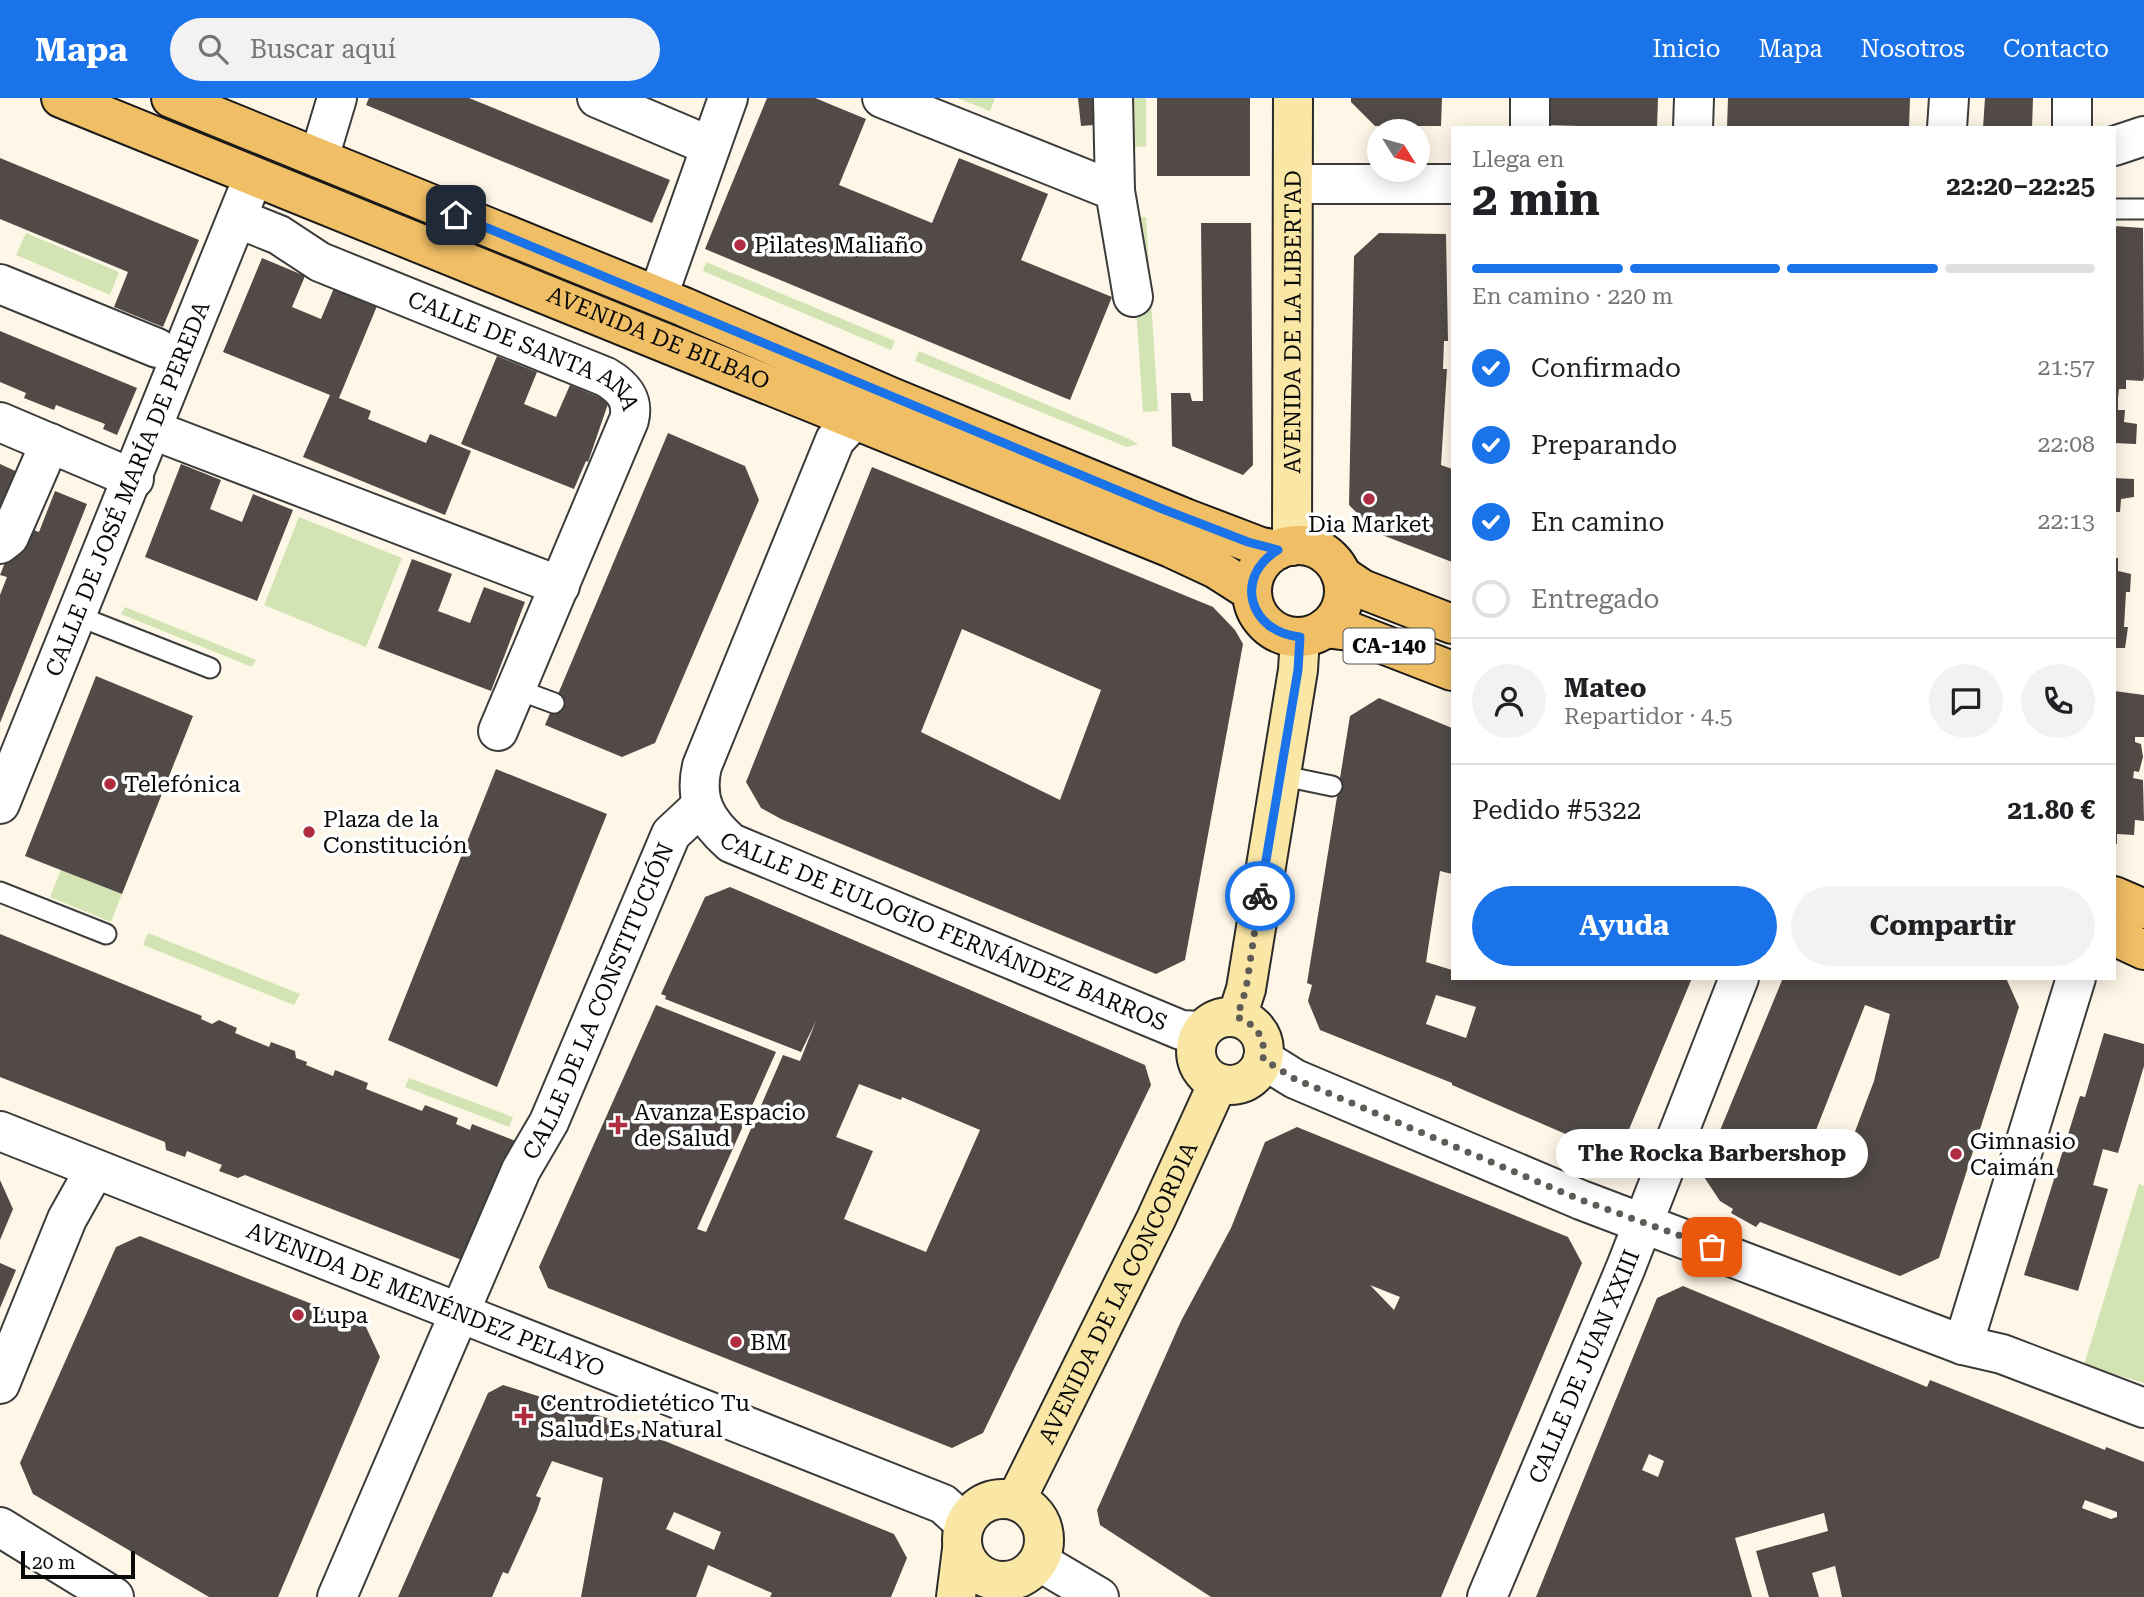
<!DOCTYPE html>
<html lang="es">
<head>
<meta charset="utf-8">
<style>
	body { margin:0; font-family:"Roboto Serif",serif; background:#f2f2f2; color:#202124; height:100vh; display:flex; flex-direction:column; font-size:26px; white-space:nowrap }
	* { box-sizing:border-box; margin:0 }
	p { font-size:23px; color:#757577 }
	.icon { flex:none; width:38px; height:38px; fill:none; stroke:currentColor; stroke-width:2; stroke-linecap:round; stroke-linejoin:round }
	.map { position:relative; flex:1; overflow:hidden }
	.side { position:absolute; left:1451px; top:28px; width:665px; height:854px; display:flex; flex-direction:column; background:#fff; border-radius:0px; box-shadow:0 4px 18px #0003 }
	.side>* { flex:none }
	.needle { width:46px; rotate:127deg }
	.buttons { position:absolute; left:1367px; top:21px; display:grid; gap:14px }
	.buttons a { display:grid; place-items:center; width:63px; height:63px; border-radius:50%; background:#fff; box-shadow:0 4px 18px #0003; font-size:35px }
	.scale { position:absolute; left:21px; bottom:18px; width:114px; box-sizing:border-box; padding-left:7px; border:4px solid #090909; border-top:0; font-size:19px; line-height:24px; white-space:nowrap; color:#090909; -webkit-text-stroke:5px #fff; paint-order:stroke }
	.pin { position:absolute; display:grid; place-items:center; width:60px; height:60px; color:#fff; margin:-30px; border-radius:14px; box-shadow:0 4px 10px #0006 }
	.courier { position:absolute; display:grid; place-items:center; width:70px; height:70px; margin:-35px; border:5px solid #1a73e8; border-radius:50%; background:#fff; color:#222; box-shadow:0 2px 9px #0007 }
	.bubble { position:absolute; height:49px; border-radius:24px; background:#fff; box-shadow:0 4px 18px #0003; font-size:23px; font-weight:700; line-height:49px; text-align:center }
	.overview em { font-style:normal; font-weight:700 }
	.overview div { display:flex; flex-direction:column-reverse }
	.overview { display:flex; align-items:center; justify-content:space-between; height:119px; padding:0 21px }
	h1 { font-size:46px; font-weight:700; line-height:52px }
	.bar { display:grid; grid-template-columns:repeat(4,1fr); gap:10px 7px; align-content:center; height:84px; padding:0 21px }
	.bar i { height:9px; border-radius:5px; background:#e0e0e0 }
	.bar .active { background:#1a73e8 }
	.bar p { grid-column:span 4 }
	.line { display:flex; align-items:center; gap:18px; padding:0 21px; border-top:2px solid #e0e0e0 }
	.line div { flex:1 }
	.round { display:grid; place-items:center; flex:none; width:74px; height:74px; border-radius:37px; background:#f2f2f2 }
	ol { padding:0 21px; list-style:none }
	li { display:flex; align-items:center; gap:21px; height:77px }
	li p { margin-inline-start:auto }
	li .icon { padding:7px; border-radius:50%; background:#1a73e8; color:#fff; stroke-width:4 }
	li:last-child { color:#757577 }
	li i { width:38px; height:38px; border:4px solid #e0e0e0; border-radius:50% }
	.cta { display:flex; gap:14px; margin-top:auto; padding:14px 21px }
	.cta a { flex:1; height:80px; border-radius:42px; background:#1a73e8; color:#fff; font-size:28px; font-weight:700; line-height:80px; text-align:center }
	.cta a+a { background:#f2f2f2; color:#202124 }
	header { display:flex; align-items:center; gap:42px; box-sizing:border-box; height:98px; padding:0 35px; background:#1a73e8; color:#fff }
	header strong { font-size:33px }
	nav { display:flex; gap:38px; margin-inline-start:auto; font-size:24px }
	.search { width:490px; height:63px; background:#f2f2f2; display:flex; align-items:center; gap:18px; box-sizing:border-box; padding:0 24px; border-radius:38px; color:#757577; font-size:26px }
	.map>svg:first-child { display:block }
</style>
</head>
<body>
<header>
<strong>Mapa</strong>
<div class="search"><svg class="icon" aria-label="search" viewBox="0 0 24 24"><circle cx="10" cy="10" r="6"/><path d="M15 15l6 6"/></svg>Buscar aquí</div>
<nav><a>Inicio</a><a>Mapa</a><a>Nosotros</a><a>Contacto</a></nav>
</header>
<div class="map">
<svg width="2144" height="1499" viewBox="0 0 2144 1499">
	<rect width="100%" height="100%" fill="#fef7e7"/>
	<g fill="#d3e4b4">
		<polygon points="957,0 995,0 990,13"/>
		<polygon points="1124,0 1146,0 1146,49 1125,48"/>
		<polygon points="1146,119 1158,313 1143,314 1130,120"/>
		<polygon points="26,135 119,174 110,197 16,157"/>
		<polygon points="706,164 895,243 891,252 703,173"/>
		<polygon points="919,253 1129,341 1138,346 1127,349 915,263"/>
		<polygon points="299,419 402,460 366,549 264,507"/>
		<polygon points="125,509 256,562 252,569 121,516"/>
		<polygon points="61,772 122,796 111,824 50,799"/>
		<polygon points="148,835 300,896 294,907 143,847"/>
		<polygon points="409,980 513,1019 509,1029 405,989"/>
		<polygon points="2139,1086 2144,1088 2144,1285 2084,1267"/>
	</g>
	<g fill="#514a47" fill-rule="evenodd">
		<polygon points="369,0 469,0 670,82 652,125 366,7"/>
		<polygon points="767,0 815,0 866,21 839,87 932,125 959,60 1048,96 1021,162 1112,199 1070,302 705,151"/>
		<polygon points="1078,0 1105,0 1107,26 1081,28"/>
		<rect x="1157" y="0" width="93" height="78"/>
		<polygon points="1351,0 1442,0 1441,28 1375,28 1351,4"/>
		<polygon points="1543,0 1658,0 1657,30 1543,27"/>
		<polygon points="1728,0 1910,0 1909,30 1727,30"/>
		<polygon points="1985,0 2033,0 2032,30 1983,30"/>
		<polygon points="0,60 199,142 163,229 114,209 128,174 0,121"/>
		<polygon points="1201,125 1251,125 1253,367 1243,377 1172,348 1171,295 1190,295 1192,303 1203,303"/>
		<polygon points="2114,128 2143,130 2144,279 2143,283 2126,282 2126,291 2119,291 2118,300 2118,312 2125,312 2124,324 2137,326 2136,346 2114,345"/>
		<polygon points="1379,135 1446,136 1448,243 1444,243 1443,271 1447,271 1441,367 1452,371 1452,464 1377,435 1349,407 1354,158"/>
		<polygon points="262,160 305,178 292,209 321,221 334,190 377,208 339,300 371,313 368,321 426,345 430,336 471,353 445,417 303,359 330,297 223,254"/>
		<polygon points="0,233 137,290 117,337 103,331 105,326 56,307 54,312 24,300 26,295 0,284"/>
		<polygon points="497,258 537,274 524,306 556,319 570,287 609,303 588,364 586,363 574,391 461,346"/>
		<polygon points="668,335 745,368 759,402 655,645 622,659 545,627"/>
		<polygon points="0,366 24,377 0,422"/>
		<polygon points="181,366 221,382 210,411 242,424 253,396 293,412 257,503 145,459"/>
		<path d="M872,369l341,140 22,23 8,14 -58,316 -29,14 -375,-155 -20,-11 -15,-26zM962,531l139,61 -41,110 -139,-68z"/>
		<polygon points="2114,380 2134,381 2134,399 2121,401 2120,414 2114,414"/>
		<polygon points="55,393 87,406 0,625 0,497 7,479 0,477 20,427 39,434"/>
		<polygon points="2114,460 2118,460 2118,473 2131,476 2130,494 2126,494 2124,529 2128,529 2125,550 2114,550"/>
		<polygon points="412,461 452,476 438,513 470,525 484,489 525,504 491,593 378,550"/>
		<polygon points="96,578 193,618 122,796 25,758"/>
		<polygon points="2114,593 2144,597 2144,639 2135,639 2135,644 2141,646 2143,659 2139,674 2134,673 2133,680 2143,682 2144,723 2135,722 2134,737 2117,736 2117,746 2114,746"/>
		<path d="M1379,600l73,30v146l-12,-3 -14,91 26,8v8h240l-64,154 -30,16 -146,-63v-2l-132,-53 -12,-29 4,-16 -5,-2 43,-267zM1436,897l40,12 -10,31 -40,-14z"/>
		<polygon points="496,671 607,716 497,989 388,942"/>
		<path d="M730,789l415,178 6,20 -168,348 -31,15 -404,-160 -9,-21 117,-262 120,47 -79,177 9,3 77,-177 17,6 16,-40 -15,31 -136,-53 1,-3 -5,-2 44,-97zM859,986l42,16 1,-3 78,33 -54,122 -82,-33 29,-68 -37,-14z"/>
		<polygon points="0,836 202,918 201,921 212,926 219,922 237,930 235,935 269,949 271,944 295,953 296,960 307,964 306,967 333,978 335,972 368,985 366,991 422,1013 425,1007 458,1020 456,1026 470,1032 472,1026 518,1044 467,1164 245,1077 238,1080 219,1073 222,1067 187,1053 185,1059 166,1052 165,1044 0,979"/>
		<path d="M1783,880h223l13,29 -80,251 -39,18 -140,-54 -4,5 -25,-14 2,-4 -13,-8 -18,-27zM1865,907l25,9 -16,67 -30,80 -35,-13z"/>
		<polygon points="2104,935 2144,946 2144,968 2118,1055 2103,1051 2093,1087 2108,1091 2078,1193 2024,1177 2080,998 2085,999"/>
		<path d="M1297,1029l271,110 14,26 -141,334h-230l-111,-72 -3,-15 84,-189 50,-93 34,-86zM1370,1187l30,12 -6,13z"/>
		<polygon points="0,1082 13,1111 0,1142"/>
		<polygon points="140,1138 365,1227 380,1259 278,1499 209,1499 33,1396 20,1365 116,1149"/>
		<polygon points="0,1165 16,1172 0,1210"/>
		<path d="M1683,1188l244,101 3,-7 175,70 1,-3 38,15v135h-302l-7,-31 -23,7 7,24h-50l-13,-46 72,-20 -4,-18 -89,25 17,59h-216l121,-299zM1649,1356l15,7 -6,16 -16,-7zM2085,1402l32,12v5l-6,2 -29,-11z"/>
		<path d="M503,1287l110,35 281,114 13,24 -16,39h-121l2,-4 -64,-28 -12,32h-115l22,-119 -51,-17 -16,35 5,2 -4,12 -29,64 -5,-2 -11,25h-94l90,-204zM674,1414l47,20 -7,18 -48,-21z"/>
	</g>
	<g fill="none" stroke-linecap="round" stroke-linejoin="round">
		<defs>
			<g id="lane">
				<polyline points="2114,111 2144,111"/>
				<polyline points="78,518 210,570"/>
				<polyline points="516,591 554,605"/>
				<polyline points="1279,677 1332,688"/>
				<polyline points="0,794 106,836"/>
			</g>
			<g id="street">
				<polyline points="597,0 710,48"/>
				<polyline points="882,0 1115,93"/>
				<polyline points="1113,0 1115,93 1133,199"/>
				<polyline points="1530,30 1530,0"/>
				<polyline points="1693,30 1694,0"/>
				<polyline points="1947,30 1949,0"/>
				<polyline points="2072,30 2072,0"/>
				<polyline points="2114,48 2144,38"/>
				<polyline points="319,60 337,0"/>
				<polyline points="1293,86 1452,86"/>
				<path id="s1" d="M237,120l42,17 41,27 286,115c17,10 28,23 23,43l-131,311"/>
				<polyline points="0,186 157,250"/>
				<polyline points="658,198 728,0"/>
				<path id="s2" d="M862,321l-11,4 -16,17 -133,326c-8,34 4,55 29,77l450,187 21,1"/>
				<polyline points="0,324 134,381"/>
				<polyline points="153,332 560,488"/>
				<polyline points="0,446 9,439 50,345"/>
				<path id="s3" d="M0,706l246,-609"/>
				<polyline points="1263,961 1295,981 1581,1102 1963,1247 2002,1256 2144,1310"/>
				<path id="s4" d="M0,1033l943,373 22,20"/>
				<polyline points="1963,1247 2076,880"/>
				<polyline points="0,1286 67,1121 95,1071"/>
				<polyline points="0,1429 114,1499"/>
				<polyline points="1040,1464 1099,1499"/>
				<path id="s5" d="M337,1499l184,-427 28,-48 122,-288 30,-28"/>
				<path id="s6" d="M1487,1499l139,-330 113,-289"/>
			</g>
			<g id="secondary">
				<path id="s7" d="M1292,448l1,-448"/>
				<circle cx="1230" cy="953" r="34"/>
				<polyline points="1237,919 1246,891 1298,572 1300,539"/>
				<circle cx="1003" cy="1442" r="41"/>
				<path id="s8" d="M1016,1402l140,-281 62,-136"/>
				<polyline points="956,1499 962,1451"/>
			</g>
			<g id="primary">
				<path id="s9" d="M61,0c371,147 741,297 1110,450l45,21 36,23"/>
				<polyline points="171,0 684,209 891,299 1185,420 1261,449 1278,452"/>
				<circle cx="1298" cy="493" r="46"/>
				<polyline points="1341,477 1362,491 1452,526"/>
				<polyline points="1325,530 1349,533 1452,573"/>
				<polyline points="2114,798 2144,811"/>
				<polyline points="2114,838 2144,852"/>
			</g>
		</defs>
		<use href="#lane" stroke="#3c3c3c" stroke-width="23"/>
		<use href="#street" stroke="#3c3c3c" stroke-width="42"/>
		<use href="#secondary" stroke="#2b2b2b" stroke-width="42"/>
		<use href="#primary" stroke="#1a1a1a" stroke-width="42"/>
		<use href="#lane" stroke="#fff" stroke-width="19"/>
		<use href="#street" stroke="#fff" stroke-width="38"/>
		<use href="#secondary" stroke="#fae7a6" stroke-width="38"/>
		<use href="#primary" stroke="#efbe65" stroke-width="38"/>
	</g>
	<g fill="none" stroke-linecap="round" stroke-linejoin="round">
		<path stroke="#5f5c57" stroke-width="7" stroke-dasharray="0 12.6" d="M1260,798l-14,93 -9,28c20,8 29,21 26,42l32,20 286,121 131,47"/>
		<path stroke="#1a73e8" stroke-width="9" d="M456,117l704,293 88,34 30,8c-45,27 -29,82 22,87l-2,33 -38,226"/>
	</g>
	<g fill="#af2c41" stroke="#fff" stroke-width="2.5">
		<circle cx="740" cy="147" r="7"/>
		<circle cx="1369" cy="401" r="7"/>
		<circle cx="110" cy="686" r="7"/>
		<circle cx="309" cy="734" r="7"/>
		<path d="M614.5 1016.5h7v7h7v7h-7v7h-7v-7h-7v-7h7z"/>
		<circle cx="1956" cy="1056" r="7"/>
		<circle cx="298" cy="1217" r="7"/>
		<circle cx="736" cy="1244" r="7"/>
		<path d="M520.5 1307.5h7v7h7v7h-7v7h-7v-7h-7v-7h7z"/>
	</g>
	<g text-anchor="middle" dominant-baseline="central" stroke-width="7" stroke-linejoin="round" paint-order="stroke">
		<rect fill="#fff" stroke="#535353" stroke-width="2" x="1343.5" y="530.5" width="91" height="35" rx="5"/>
		<g font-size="21" font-weight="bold" fill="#090909">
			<text x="1389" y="548">CA-140</text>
		</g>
		<g font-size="23" fill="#090909" stroke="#fff" text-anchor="start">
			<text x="754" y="147">Pilates Maliaño</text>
			<text x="1369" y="426" text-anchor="middle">Dia Market</text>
			<text x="124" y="686">Telefónica</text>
			<text x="323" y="721">Plaza de la<tspan x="323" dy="26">Constitución</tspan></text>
			<text x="634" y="1014">Avanza Espacio<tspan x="634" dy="26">de Salud</tspan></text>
			<text x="1970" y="1043">Gimnasio<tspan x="1970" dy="26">Caimán</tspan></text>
			<text x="312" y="1217">Lupa</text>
			<text x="750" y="1244">BM</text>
			<text x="540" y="1305">Centrodietético Tu<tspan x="540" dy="26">Salud Es Natural</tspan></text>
		</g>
		<g font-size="23" fill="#090909" stroke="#fff">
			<text stroke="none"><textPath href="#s7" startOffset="224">AVENIDA DE LA LIBERTAD</textPath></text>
			<text stroke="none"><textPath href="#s9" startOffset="644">AVENIDA DE BILBAO</textPath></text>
			<text stroke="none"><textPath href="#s1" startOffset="318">CALLE DE SANTA ANA</textPath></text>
			<text stroke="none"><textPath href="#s3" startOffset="340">CALLE DE JOSÉ MARÍA DE PEREDA</textPath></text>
			<text stroke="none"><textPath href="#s2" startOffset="705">CALLE DE EULOGIO FERNÁNDEZ BARROS</textPath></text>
			<text stroke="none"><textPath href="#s5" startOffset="651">CALLE DE LA CONSTITUCIÓN</textPath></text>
			<text stroke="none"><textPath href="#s8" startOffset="231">AVENIDA DE LA CONCORDIA</textPath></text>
			<text stroke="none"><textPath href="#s4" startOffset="458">AVENIDA DE MENÉNDEZ PELAYO</textPath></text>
			<text stroke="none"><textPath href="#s6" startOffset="250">CALLE DE JUAN XXIII</textPath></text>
		</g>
	</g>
</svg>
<div class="buttons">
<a><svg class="needle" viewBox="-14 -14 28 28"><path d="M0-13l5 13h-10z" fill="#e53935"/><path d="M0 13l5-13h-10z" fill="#757577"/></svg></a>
</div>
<div class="scale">20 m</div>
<div class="pin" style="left:1712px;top:1149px;background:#ea580c"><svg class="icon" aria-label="bag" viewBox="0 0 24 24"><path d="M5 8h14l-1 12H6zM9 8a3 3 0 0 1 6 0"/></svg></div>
<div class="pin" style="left:456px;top:117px;background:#1f2937"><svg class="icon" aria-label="home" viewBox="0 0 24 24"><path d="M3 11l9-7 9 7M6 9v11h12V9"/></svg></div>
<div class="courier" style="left:1260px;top:798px"><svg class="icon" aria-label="bike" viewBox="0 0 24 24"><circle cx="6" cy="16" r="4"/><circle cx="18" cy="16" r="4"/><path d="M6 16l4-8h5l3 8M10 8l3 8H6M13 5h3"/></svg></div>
<div class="bubble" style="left:1556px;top:1031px;width:312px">The Rocka Barbershop</div>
<section class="side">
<div class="overview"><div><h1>2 min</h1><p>Llega en</p></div><em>22:20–22:25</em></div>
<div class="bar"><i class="active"></i><i class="active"></i><i class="active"></i><i></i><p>En camino · 220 m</p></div>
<ol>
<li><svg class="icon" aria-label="check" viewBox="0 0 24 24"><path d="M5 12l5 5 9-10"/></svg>Confirmado<p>21:57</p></li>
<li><svg class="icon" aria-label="check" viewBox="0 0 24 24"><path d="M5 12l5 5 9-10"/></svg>Preparando<p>22:08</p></li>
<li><svg class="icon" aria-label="check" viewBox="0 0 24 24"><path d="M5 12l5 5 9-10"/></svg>En camino<p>22:13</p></li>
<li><i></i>Entregado</li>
</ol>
<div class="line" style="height:126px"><a class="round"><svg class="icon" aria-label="person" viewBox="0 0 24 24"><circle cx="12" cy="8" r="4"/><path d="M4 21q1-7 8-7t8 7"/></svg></a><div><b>Mateo</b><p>Repartidor · 4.5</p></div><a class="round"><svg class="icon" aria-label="chat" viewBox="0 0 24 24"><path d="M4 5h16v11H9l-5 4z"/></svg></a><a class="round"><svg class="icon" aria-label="phone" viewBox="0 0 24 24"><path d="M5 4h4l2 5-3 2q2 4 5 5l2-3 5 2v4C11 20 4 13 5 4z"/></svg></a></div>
<div class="line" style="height:91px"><div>Pedido #5322</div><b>21.80 €</b></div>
<div class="cta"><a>Ayuda</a><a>Compartir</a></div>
</section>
</div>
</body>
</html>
